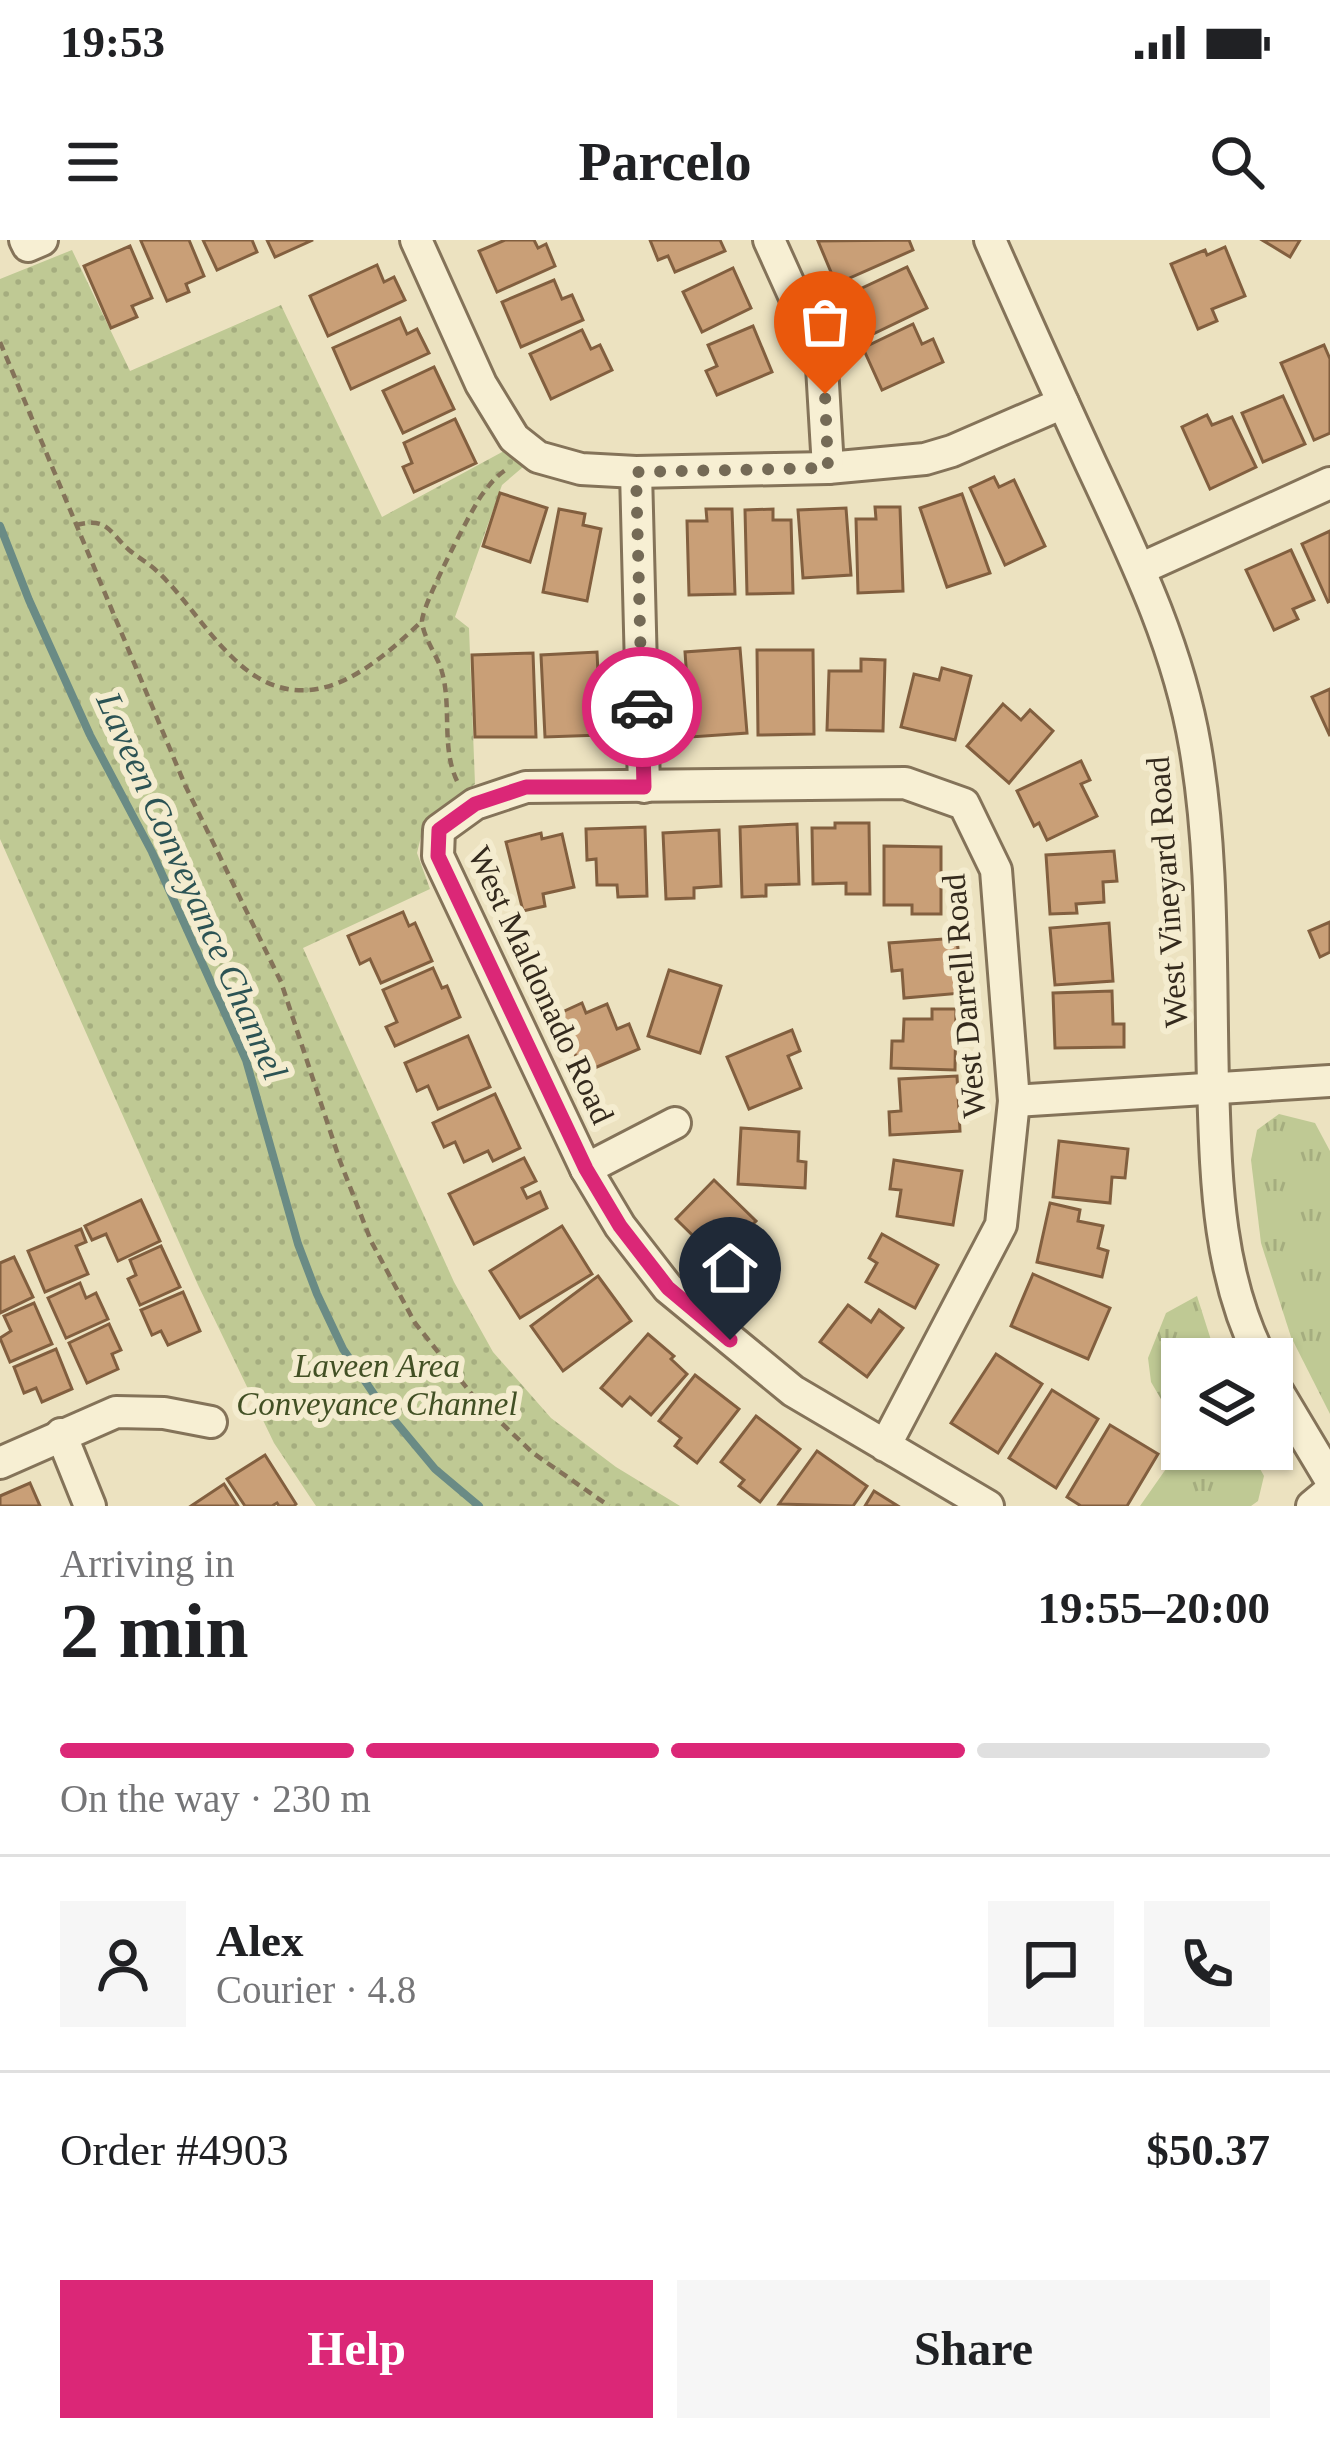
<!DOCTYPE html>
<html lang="en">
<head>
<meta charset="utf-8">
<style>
	body { margin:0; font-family:"Times New Roman",serif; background:#f6f6f6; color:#202124; height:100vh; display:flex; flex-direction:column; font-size:45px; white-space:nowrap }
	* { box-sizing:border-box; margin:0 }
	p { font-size:39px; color:#757577 }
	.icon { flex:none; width:66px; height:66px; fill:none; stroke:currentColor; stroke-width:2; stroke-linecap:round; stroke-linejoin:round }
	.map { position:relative; height:1266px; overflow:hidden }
	.drawer { display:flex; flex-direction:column; background:#fff; flex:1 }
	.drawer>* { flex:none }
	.tools { position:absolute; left:1161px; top:1098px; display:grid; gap:24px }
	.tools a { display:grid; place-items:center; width:132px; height:132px; border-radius:0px; background:#fff; box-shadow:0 3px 9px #0004; font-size:60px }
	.pin { position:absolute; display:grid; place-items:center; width:102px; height:102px; color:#fff; margin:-123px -51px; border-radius:50% 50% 50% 0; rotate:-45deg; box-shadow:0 0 12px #0007 }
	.pin .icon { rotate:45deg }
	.courier { position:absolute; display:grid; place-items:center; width:120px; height:120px; margin:-60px; border:9px solid #db2777; border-radius:50%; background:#fff; color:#222; box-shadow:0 3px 15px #0007 }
	.summary em { font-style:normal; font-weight:600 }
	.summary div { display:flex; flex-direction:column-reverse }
	.summary { display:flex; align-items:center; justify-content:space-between; height:204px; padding:0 60px }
	h1 { font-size:78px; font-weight:600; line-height:90px }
	.bar { display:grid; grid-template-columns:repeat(4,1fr); gap:18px 12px; align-content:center; height:144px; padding:0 60px }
	.bar i { height:15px; border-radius:9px; background:#e0e0e0 }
	.bar .selected { background:#db2777 }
	.bar p { grid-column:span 4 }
	.line { display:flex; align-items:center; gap:30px; padding:0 60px; border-top:3px solid #e0e0e0 }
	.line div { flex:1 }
	.round { display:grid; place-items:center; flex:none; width:126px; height:126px; border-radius:0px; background:#f6f6f6 }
	.cta { display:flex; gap:24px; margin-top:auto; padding:24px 60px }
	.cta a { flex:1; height:138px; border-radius:0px; background:#db2777; color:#fff; font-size:48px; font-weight:600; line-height:138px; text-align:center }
	.cta a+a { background:#f6f6f6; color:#202124 }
	.status { display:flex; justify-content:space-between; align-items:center; height:84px; padding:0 60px; background:#fff; direction:ltr }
	.status svg { height:33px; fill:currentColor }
	header { display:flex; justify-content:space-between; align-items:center; height:156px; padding:0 60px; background:#fff; font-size:54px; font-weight:600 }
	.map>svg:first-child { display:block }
</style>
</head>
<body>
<div class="status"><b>19:53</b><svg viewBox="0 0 49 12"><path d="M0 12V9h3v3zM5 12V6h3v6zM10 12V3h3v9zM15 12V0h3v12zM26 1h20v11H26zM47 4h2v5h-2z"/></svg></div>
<header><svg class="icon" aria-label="menu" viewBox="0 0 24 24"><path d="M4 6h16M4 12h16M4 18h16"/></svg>Parcelo<svg class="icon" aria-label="search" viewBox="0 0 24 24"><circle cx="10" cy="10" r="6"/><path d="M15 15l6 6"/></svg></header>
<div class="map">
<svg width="1330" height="1266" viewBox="0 0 1330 1266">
	<defs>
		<pattern id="grass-tufts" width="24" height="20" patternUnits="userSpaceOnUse" patternTransform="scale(3)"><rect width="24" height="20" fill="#bfc994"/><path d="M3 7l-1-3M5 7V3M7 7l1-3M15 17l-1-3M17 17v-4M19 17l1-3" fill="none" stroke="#a5ad7f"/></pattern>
		<pattern id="park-dots" width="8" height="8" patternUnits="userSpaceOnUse" patternTransform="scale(3)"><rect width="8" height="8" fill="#bfc994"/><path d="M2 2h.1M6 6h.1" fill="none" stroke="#a5ad7f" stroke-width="1.8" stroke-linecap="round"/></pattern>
	</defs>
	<rect width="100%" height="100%" fill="#ece2c0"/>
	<g fill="url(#grass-tufts)">
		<polygon points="1279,874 1315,883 1330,911 1330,1174 1291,1097 1261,1003 1251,920 1257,890"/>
		<polygon points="1197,1056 1217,1119 1182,1119 1182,1195 1151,1142 1148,1118 1166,1073"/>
		<polygon points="1182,1206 1182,1209 1249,1209 1264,1236 1258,1261 1251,1266 1140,1266"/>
	</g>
	<polygon fill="url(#park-dots)" points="72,10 130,131 281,65 382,277 504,211 523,227 502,245 455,377 469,388 475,544 424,584 417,613 430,649 303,708 454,1042 493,1112 551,1178 616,1227 680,1266 316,1266 274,1203 198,1045 0,599 0,39"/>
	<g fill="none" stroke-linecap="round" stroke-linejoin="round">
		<polyline stroke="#6a8b85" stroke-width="8" points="0,286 29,360 90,495 152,612 246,820 298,1004 317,1054 343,1109 380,1163 435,1229 479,1266"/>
	</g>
	<g fill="#c99f77" stroke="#825f3f" stroke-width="3">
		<polygon points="143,0 189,0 204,36 186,44 189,52 167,61 141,1"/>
		<polygon points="203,0 252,0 257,12 217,30"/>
		<polygon points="267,0 313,0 275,17"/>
		<polygon points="505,0 534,0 538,8 546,4 555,26 497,52 479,11"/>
		<polygon points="650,0 720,0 725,11 675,32 668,16 658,20"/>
		<polygon points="909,0 913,10 836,44 818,1"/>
		<polygon points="1262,0 1300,0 1290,17"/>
		<polygon points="130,6 152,58 132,66 137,77 111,88 84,26"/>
		<polygon points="1225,7 1245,56 1212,69 1217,81 1198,89 1171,24 1205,10 1207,15"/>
		<polygon points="377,25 384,42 394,37 405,60 328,96 310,56"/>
		<polygon points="907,27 927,68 873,94 865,77 855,82 843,57"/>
		<polygon points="733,28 751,68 702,92 683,52"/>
		<polygon points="554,40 562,59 572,55 583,80 521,107 502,62"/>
		<polygon points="400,78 407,94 417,89 429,113 351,149 333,108"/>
		<polygon points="913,84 922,104 933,99 943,122 882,150 863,108"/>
		<polygon points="753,86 772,132 717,155 706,131 717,126 708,105"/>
		<polygon points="582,90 591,109 600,105 612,130 551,159 530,114"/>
		<polygon points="1324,105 1330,119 1330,193 1314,200 1281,123"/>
		<polygon points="434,127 454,169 403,193 383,151"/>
		<polygon points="1283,156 1305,204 1263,222 1242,173"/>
		<polygon points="1207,175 1212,185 1232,177 1256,227 1210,249 1182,187"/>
		<polygon points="455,179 476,223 414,252 403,227 412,223 404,203"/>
		<polygon points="994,237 999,247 1014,240 1045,306 1005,325 970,248"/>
		<polygon points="500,253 547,268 530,322 483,306"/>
		<polygon points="962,254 990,333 947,347 920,268"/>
		<polygon points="875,267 900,267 903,351 858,353 856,279 876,279"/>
		<polygon points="846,268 851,335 803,338 798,270"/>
		<polygon points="559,269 585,274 583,285 601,289 587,361 543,352"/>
		<polygon points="706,269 732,269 735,354 689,355 687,281 707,281"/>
		<polygon points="773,269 773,280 791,280 793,353 747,354 745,270"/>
		<polygon points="1330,291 1330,361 1328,362 1302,304"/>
		<polygon points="1291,310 1314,360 1293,369 1298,379 1274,390 1246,330"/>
		<polygon points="740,408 747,493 691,497 685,412"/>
		<polygon points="757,410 813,410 814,494 758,495"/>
		<polygon points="597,412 601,495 545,497 541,415"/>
		<polygon points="533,413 536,497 475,497 472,415"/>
		<polygon points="861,419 885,420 883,491 827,490 829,431 861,431"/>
		<polygon points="942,428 971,436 955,500 901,487 914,434 939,440"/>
		<polygon points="1330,449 1330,496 1312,457"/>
		<polygon points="1003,464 1021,480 1030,470 1053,491 1009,543 967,506"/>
		<polygon points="1081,521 1090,540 1081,544 1097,576 1047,600 1039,583 1034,586 1017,551"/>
		<polygon points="835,583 869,583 870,654 846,654 846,643 813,644 812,588 835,588"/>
		<polygon points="797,584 799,644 766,645 766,656 742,657 740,587"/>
		<polygon points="645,587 647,656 618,657 617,645 597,645 596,619 587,620 586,589"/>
		<polygon points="719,590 721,646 694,648 694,658 666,659 663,593"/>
		<polygon points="541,593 542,599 562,594 574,647 543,654 545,666 523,671 506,602"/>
		<polygon points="884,606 941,607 941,674 912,674 912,665 884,665"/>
		<polygon points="1114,611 1117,641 1103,642 1104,662 1076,664 1077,673 1050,674 1046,615"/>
		<polygon points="403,672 409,686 415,683 432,721 381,743 370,719 360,724 348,696"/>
		<polygon points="1330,682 1330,712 1320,717 1309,691"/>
		<polygon points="1109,683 1113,741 1055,745 1050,688"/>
		<polygon points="957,698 962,753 904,758 902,730 892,731 889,703"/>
		<polygon points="433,728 442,748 447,746 460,777 395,806 386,787 397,782 383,750"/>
		<polygon points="669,730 721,746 700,813 648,796"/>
		<polygon points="1112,751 1113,784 1124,784 1124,807 1055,808 1053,753"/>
		<polygon points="582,763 586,773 607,764 617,789 629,784 639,809 583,833 558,774"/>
		<polygon points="932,769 956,769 955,830 891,828 892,801 903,801 904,779 932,779"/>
		<polygon points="792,790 800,811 788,816 801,848 749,869 727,817"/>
		<polygon points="468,796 490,847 438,869 428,846 417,851 405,823"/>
		<polygon points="957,836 960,891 890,895 889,872 901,871 899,839"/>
		<polygon points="495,854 520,908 493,921 488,911 464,922 455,902 444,907 433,883"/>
		<polygon points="741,888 799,892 798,921 806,922 805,948 738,944"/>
		<polygon points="1059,901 1128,909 1125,938 1112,937 1110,963 1053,957"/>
		<polygon points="524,918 536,941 522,948 527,958 540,952 547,968 474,1004 449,954"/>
		<polygon points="894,920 962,931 953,985 897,976 901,950 890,949"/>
		<polygon points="714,940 756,981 733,1004 741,1012 726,1028 676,979"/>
		<polygon points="141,960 160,1001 118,1021 106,994 92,1000 85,986"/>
		<polygon points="1050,963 1080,970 1078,981 1103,986 1098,1008 1108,1011 1102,1037 1037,1022"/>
		<polygon points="562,986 592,1034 520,1078 490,1031"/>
		<polygon points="81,989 86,1002 76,1006 88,1034 45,1052 28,1011"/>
		<polygon points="882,994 938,1025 915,1068 866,1042 877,1023 869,1018"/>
		<polygon points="161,1006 180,1047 140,1065 128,1039 136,1035 130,1020"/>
		<polygon points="14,1017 33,1057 0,1073 0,1023"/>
		<polygon points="1033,1034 1110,1068 1088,1119 1011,1086"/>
		<polygon points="598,1036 631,1081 563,1131 531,1086"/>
		<polygon points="80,1043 86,1058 96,1053 108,1079 66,1098 48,1058"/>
		<polygon points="183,1052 200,1091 168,1105 161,1091 152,1095 141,1070"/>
		<polygon points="34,1063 52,1104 10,1122 0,1098 11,1091 4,1076"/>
		<polygon points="848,1065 871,1082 879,1070 903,1088 867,1137 820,1102"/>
		<polygon points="109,1084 121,1110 112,1114 118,1129 87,1143 69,1103"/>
		<polygon points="648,1094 674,1116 671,1119 687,1134 651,1175 630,1157 622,1166 601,1148"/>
		<polygon points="56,1109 72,1149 42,1162 36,1148 24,1153 14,1127"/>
		<polygon points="996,1114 1042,1144 998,1213 951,1183"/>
		<polygon points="695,1135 739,1169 697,1223 675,1206 681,1198 659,1181"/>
		<polygon points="1052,1150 1098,1179 1056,1248 1009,1218"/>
		<polygon points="756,1176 800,1209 760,1262 739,1246 744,1240 721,1222"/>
		<polygon points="1110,1185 1158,1214 1127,1266 1081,1266 1067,1257"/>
		<polygon points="817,1211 867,1246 853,1266 779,1264"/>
		<polygon points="265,1215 296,1264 294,1266 279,1266 277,1263 272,1266 245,1266 227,1239"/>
		<polygon points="30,1243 40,1266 0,1266 0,1256"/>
		<polygon points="224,1244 238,1266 191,1266"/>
		<polygon points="874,1251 898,1266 865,1266"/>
	</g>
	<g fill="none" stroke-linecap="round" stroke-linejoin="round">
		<defs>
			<g id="minor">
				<polyline points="25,0 28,6 42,0"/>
				<polyline points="416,0 481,144 514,198 538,217 581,229 636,232 828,228 925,219 952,211 1063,163"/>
				<polyline points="769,0 811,93 822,127 828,228"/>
				<path d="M990,0c33,75 67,150 101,224 43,92 87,182 104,282 19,110 15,225 18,337 3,94 4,189 48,276"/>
				<polyline points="636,232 644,547"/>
				<polyline points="1140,329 1330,243"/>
				<polyline points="1014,861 1330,841"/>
				<polyline points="586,929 675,883"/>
				<polyline points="1272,1142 1330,1239"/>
				<polyline points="61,1194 90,1266"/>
				<polyline points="885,1206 1001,985 1014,861 996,630 964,564 905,543 526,547 475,564 439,590 438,616 586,929 620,986 668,1048 793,1151 988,1266"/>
				<polyline points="0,1223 116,1172 164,1173 211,1182"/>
				<polyline points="1312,1266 1330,1251"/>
			</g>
		</defs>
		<use href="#minor" stroke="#847359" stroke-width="36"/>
		<g stroke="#847359" stroke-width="4.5" stroke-dasharray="9 6" stroke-linecap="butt">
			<polyline points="0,102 185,545 281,742 340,921 371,1001 415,1083 474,1157 533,1213 609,1266"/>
			<path d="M76,285c32,-8 32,6 53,25 10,8 21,14 30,23 26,25 46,58 73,84 69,69 134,18 190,-36"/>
			<path d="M457,541c-16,-34 -5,-73 -15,-109 -4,-16 -19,-34 -20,-51 0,-16 49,-110 59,-125 8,-11 15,-20 26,-27"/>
		</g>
		<use href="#minor" stroke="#f7efd3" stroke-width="30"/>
	</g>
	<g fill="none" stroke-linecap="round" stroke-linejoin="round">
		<polyline stroke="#746a56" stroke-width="12" stroke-dasharray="0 21.6" points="642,467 636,232 828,228 825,154"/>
		<polyline stroke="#db2777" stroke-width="15" points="642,467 644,547 526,547 475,564 439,590 438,616 586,929 620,986 668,1048 730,1100"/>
	</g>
	<g text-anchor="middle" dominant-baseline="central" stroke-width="12" stroke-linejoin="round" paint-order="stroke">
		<g font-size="33" fill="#342a1d" stroke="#f4eccf">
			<text transform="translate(1167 652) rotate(-94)">West Vineyard Road</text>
			<text transform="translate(541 745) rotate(65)">West Maldonado Road</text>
			<text transform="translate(964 756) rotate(-95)">West Darrell Road</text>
		</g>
		<g font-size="33" font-style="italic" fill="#425024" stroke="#f4eccf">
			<text x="377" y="1126">Laveen Area<tspan x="377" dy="38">Conveyance Channel</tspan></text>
		</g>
		<g font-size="36" font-style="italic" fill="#2c5354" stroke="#f4eccf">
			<text transform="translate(192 646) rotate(66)">Laveen Conveyance Channel</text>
		</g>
	</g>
</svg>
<div class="tools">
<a><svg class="icon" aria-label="layers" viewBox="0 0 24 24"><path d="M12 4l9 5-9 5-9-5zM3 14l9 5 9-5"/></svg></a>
</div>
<div class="pin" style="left:825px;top:154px;background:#ea580c"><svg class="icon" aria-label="bag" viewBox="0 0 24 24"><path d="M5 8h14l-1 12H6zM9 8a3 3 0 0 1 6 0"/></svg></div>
<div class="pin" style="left:730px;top:1100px;background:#1f2937"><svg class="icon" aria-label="home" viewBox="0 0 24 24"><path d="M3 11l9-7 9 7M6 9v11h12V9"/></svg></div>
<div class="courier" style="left:642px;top:467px"><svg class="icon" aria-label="car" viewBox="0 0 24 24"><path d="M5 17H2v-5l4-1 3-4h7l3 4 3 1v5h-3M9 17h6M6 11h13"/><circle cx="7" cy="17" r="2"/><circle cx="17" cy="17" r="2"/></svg></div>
</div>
<section class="drawer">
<div class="summary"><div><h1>2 min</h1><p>Arriving in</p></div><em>19:55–20:00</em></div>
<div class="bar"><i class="selected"></i><i class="selected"></i><i class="selected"></i><i></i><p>On the way · 230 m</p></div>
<div class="line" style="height:216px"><a class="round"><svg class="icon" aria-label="person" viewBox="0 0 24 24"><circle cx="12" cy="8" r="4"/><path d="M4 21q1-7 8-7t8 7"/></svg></a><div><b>Alex</b><p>Courier · 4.8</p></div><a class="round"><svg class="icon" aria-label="chat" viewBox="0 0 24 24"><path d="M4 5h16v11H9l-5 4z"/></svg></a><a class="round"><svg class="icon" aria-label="phone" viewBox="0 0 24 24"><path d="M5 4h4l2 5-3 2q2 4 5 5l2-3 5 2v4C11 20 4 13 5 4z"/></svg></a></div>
<div class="line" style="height:156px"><div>Order #4903</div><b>$50.37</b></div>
<div class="cta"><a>Help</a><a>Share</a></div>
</section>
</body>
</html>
